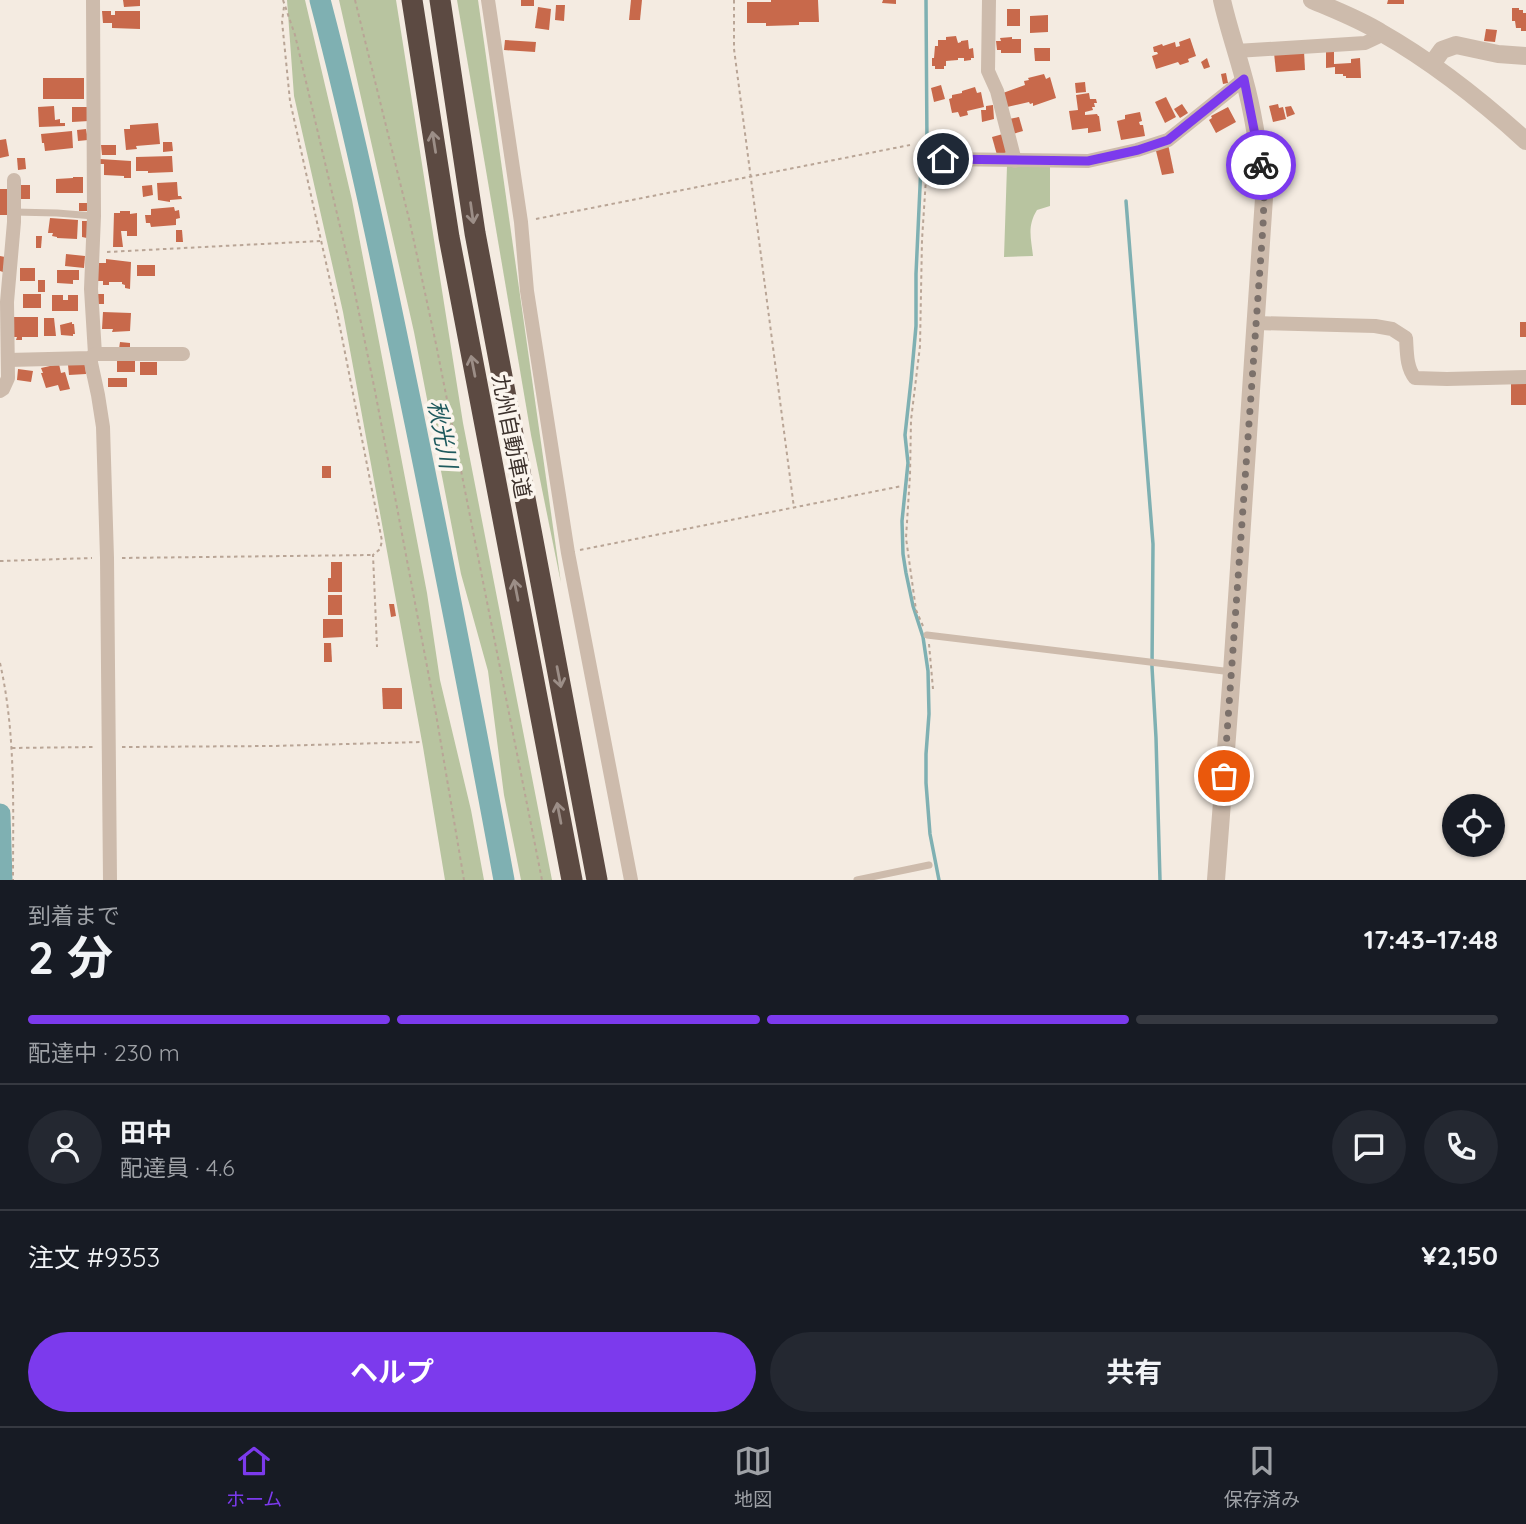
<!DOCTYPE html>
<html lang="ja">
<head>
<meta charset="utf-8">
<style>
	body { margin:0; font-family:Quicksand,"Noto Sans JP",sans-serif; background:#242831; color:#f1f3f6; height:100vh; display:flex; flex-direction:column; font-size:26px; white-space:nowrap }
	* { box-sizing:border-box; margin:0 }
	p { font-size:23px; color:#9ea1a6 }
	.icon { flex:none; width:38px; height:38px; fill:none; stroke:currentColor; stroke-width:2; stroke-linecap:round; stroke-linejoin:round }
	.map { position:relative; height:880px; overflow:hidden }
	.sheet { display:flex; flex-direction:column; background:#171b24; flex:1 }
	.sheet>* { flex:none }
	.tools { position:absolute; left:1442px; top:794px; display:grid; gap:14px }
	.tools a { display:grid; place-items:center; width:63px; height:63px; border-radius:50%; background:#171b24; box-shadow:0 2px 5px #0004; font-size:35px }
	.pin { position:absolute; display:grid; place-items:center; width:60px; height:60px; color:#fff; margin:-30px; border:4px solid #fff; border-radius:50%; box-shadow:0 2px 7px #0007 }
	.courier { position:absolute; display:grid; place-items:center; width:70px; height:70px; margin:-35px; border:5px solid #7c3aed; border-radius:50%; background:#fff; color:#222; box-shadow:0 2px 9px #0007 }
	.head em { font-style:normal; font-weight:700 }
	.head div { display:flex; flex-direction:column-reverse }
	.head { display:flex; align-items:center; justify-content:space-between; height:119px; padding:0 28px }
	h1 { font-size:46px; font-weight:700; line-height:52px }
	.bar { display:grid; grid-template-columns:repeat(4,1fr); gap:10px 7px; align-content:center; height:84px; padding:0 28px }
	.bar i { height:9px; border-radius:5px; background:#363941 }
	.bar .active { background:#7c3aed }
	.bar p { grid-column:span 4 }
	.line { display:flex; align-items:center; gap:18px; padding:0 28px; border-top:2px solid #363941 }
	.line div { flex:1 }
	.round { display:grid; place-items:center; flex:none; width:74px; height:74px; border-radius:37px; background:#242831 }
	.action { display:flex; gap:14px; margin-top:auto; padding:14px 28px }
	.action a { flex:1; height:80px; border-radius:42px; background:#7c3aed; color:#fff; font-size:28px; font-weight:700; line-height:80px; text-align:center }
	.action a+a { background:#242831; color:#f1f3f6 }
	.tabs { display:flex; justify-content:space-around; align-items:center; height:98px; border-top:2px solid #363941; background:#171b24; font-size:19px; color:#9ea1a6 }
	.tabs a { display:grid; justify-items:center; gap:4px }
	.tabs .active { color:#7c3aed }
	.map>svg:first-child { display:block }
</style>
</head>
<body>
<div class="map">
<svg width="1526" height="880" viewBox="0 0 1526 880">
	<rect width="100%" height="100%" fill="#f4ebe1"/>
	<g fill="#b8c4a0">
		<polygon points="287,0 305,0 352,200 427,593 440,680 471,810 484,880 445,880 423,747 343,312 294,96"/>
		<polygon points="339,0 396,0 463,423 552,880 521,880 504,795 488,671 461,574 414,332"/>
		<polygon points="457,0 478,0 561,583 531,435"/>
		<path d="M1007,166h43v40l-13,4c-10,16 -6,28 -4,46l-29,1z"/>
	</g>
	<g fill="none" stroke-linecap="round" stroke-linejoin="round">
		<g stroke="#7fb0b2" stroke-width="3.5">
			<polyline points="926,0 927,146 922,154 921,165 916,274 916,326 911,381 905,435 908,463 902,521 903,554 906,573 913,606 923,637 928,671 929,714 926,754 926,783 930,834 939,880"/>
			<polyline points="1126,201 1153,544 1152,667 1156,738 1160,880"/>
		</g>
		<g stroke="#7fb0b2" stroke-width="21">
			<path d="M320,0c37,140 66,282 95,423 31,152 61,304 89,457"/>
			<polyline points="0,814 2,880"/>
		</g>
	</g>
	<g fill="#c8694b">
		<polygon points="123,0 140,0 140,6 124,7"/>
		<rect x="521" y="0" width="13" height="6"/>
		<polygon points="631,0 642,0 640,20 629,20"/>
		<polygon points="771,0 818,0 819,22 799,22 799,25 766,26 766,23 747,23 747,2 771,2"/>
		<polygon points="883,0 896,0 896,4 882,3"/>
		<polygon points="1388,0 1404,0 1404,4 1387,4"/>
		<polygon points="556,5 565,5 564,21 555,20"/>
		<polygon points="538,7 551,9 549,30 535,28"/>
		<polygon points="1512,8 1519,8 1519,10 1523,10 1523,13 1526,13 1526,31 1521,31 1521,28 1516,28 1515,21 1512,21"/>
		<rect x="1007" y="9" width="13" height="17"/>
		<polygon points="102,11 111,11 111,15 115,15 115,11 140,11 140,29 112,28 112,23 103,23"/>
		<polygon points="1048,15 1048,32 1030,33 1030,16"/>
		<polygon points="1486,29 1497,30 1495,42 1484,41"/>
		<polygon points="956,36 958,43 961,42 961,41 968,40 969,49 973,48 974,58 971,58 971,60 964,61 964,58 958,58 958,60 946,61 946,66 944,66 944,69 935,69 935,66 932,66 932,58 934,58 935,46 938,46 938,40 946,40 946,37"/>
		<polygon points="1012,37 1012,39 1021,39 1021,53 1001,53 1001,50 997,50 996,41 1001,41 1000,38"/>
		<polygon points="1190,38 1196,56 1188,59 1189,62 1180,65 1178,62 1156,69 1152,56 1158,54 1157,52 1154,52 1153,47 1162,44 1163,46 1175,42 1176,47 1180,46 1179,42"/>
		<polygon points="505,40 536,42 535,52 504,50"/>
		<polygon points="1034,48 1050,48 1050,61 1035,61"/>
		<polygon points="1326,50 1334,50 1334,64 1351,63 1351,59 1360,58 1361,78 1346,78 1346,76 1343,76 1343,74 1335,74 1335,67 1326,68"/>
		<polygon points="1304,51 1305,70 1276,72 1274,53"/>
		<polygon points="1207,58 1210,67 1204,69 1201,62"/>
		<polygon points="1226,73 1228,83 1223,84 1221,74"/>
		<polygon points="1044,74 1046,79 1050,77 1056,98 1033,106 1033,103 1030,104 1029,102 1007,107 1003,93 1025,85 1024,81 1029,80 1028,78"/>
		<rect x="43" y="78" width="41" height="21"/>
		<polygon points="1085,82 1086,92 1076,93 1075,83"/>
		<polygon points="941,85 945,99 934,102 931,88"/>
		<polygon points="975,87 977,93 981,92 984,107 967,111 968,115 960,117 958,112 952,113 949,99 952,98 952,95 962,93 962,91"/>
		<polygon points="1089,93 1090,99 1096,99 1097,103 1094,103 1095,107 1092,107 1093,110 1085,112 1085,115 1097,114 1098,116 1099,116 1101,131 1088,133 1088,128 1072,130 1069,111 1078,110 1076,95"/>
		<polygon points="1166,97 1176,117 1165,123 1155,102"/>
		<polygon points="1182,104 1188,113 1180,118 1174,109"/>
		<polygon points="1278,104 1279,108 1283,107 1286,119 1273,122 1269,106"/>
		<polygon points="993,105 994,119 982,122 981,110 986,110 986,106"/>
		<polygon points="54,106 55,120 60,119 60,123 65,123 65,126 39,127 38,107"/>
		<polygon points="1291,106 1295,114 1287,117 1285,107"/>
		<polygon points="72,107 88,107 89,121 72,122"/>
		<polygon points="1228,107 1236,122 1216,133 1209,120 1212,118 1211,116"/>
		<polygon points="1140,112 1142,121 1139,122 1140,125 1143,125 1145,136 1121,140 1117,121 1125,119 1125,115"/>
		<polygon points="1019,117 1023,131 1013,134 1009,119"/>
		<polygon points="158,123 160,144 136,146 137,149 126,150 124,129 130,129 130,125"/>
		<polygon points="86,129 88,140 78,141 77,130"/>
		<polygon points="72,131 73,148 45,151 44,143 42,143 41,134"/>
		<polygon points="1003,134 1008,152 997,155 992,137"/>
		<polygon points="6,139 9,156 0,158 0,140"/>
		<polygon points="163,142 172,142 173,151 163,152"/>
		<polygon points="1168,144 1174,173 1162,175 1155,147"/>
		<polygon points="101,145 116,145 116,155 102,155"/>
		<polygon points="172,156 173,172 148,173 148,171 136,171 136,157"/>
		<polygon points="17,158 25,158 26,169 18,170"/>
		<polygon points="100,159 131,161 131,178 124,178 124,176 104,175 104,164 100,164"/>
		<polygon points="73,177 83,177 83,193 56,193 56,179 73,178"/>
		<polygon points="177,182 178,196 181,196 182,199 170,200 170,202 158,200 157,183"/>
		<polygon points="20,185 30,185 30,199 21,199"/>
		<polygon points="152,185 153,195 143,197 142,186"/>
		<polygon points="0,189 8,189 10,215 0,215"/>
		<rect x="79" y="203" width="8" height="8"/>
		<polygon points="174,207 175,211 179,210 180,218 176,219 176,225 151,227 150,223 146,223 145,215 151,215 151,209"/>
		<polygon points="120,211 130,211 130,214 137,213 137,236 127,236 127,231 121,231 123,247 113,247 114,213 120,213"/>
		<polygon points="50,218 78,220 77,239 57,238 57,237 52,236 53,233 48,233"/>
		<polygon points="82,221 87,221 87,238 82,237"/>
		<polygon points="176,230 182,230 183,242 176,242"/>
		<polygon points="36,236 42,236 41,248 36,248"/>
		<polygon points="66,254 85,256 84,268 65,266"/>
		<polygon points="0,256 5,257 3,272 0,271"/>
		<polygon points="106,259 131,262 130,289 125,288 125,285 122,284 122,282 109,282 109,285 103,285 103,281 97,281 98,263 106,263"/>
		<rect x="137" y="265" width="18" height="11"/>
		<rect x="20" y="268" width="15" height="13"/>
		<polygon points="57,270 79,270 79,280 73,280 73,284 57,283"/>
		<rect x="38" y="280" width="7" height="12"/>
		<rect x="23" y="294" width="18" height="14"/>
		<rect x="97" y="294" width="7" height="10"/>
		<polygon points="52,295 63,295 63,300 68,300 68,295 78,295 78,311 52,311"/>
		<polygon points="103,312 131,313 130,331 112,332 113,329 102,329"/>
		<polygon points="12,317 38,317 38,337 22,337 22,340 16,340 17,337 13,337"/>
		<polygon points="44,318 54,318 56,336 44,336"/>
		<polygon points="72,322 72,324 74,324 75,334 73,334 73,336 61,335 60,325"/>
		<rect x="1520" y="322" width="6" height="15"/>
		<polygon points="120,342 130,343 130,350 119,349"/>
		<rect x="117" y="361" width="18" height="11"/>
		<rect x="140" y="362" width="17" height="13"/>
		<polygon points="85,363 86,374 69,375 68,365"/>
		<polygon points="59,364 61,373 65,372 70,389 60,391 58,385 46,388 41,373 43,373 41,368"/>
		<polygon points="18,369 33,371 31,382 17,380"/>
		<rect x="108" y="378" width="19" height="9"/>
		<rect x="1511" y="384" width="15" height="21"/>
		<rect x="322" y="466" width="9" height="12"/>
		<polygon points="331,562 342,562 342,592 328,592 328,578 331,578"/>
		<rect x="328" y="595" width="14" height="20"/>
		<polygon points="389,604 394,604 396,616 391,617"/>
		<polygon points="323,619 343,619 343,637 323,638"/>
		<polygon points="324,643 331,643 332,662 324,662"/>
		<polygon points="382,688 402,688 402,709 383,709"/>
	</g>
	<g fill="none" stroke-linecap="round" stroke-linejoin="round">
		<g stroke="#b9a596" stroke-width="2" stroke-dasharray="3.5 3.5" stroke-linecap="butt">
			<polyline points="283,0 295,35 350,269 375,391 436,714 464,880"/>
			<polyline points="355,0 410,223 436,344 542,880"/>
			<polyline points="734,0 734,49 794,508"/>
			<polyline points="284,7 282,21 290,101 337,312 382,541 380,549 373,555 377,647"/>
			<polyline points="536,219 910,145"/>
			<polyline points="107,252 320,241"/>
			<polyline points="580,550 902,486"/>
			<polyline points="122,558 372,555"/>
			<polyline points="0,561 92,558"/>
			<polyline points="923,626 916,610 906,538 910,475 911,420 920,346 922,240 926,178 929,166 931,164"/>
			<polyline points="929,644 933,689"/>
			<path d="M0,663c16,71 13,144 13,217"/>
			<polyline points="122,747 272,746 422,742"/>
			<polyline points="12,748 95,747"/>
		</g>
		<g stroke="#cdbbac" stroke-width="7">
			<polyline points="14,212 57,213 94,216"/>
			<polyline points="927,635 1232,672"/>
			<polyline points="857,880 929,865"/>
		</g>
		<g stroke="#cdbbac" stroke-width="14">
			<polyline points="93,0 94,216 91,289 95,354"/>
			<polyline points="488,0 521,222 527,291 568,553 631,880"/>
			<polyline points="989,0 988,71 997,91 1015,161"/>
			<polyline points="1236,51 1365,43 1384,34"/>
			<polyline points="943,159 1088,161 1137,150 1168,140 1244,79"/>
			<path d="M1256,323l119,3 17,3 14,9c1,13 0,29 9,40l32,1 79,-2"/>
			<polyline points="90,358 98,395 103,427 107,558 110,880"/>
			<polyline points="8,360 90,358 95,354 183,354"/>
			<polyline points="0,391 3,389 8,378 7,302 14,222 14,180"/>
		</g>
		<g stroke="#cdbbac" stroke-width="18">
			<path d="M1312,0c23,10 47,19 68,32 53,30 101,68 146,109"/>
			<polyline points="1432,64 1442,50 1456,45 1498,54 1526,56"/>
			<path d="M1216,880l16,-208 32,-474c-4,-40 -9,-80 -20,-119 -7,-27 -16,-52 -22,-79"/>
		</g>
		<g stroke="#5c4a42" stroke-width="21">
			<polyline points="412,0 449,237 572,880"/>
			<polyline points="440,0 475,233 597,880"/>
		</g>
	</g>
	<defs><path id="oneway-shaft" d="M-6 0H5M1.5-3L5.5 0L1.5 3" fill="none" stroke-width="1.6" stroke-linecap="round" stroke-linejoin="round" transform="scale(1.75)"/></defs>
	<g stroke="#9c8e87">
		<use href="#oneway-shaft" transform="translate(434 142) rotate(-99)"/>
		<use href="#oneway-shaft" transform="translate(472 213) rotate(82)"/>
		<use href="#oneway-shaft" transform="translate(473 366) rotate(-101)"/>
		<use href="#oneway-shaft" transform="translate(516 590) rotate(-101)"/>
		<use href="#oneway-shaft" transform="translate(559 677) rotate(79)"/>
		<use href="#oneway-shaft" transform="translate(559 813) rotate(-101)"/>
	</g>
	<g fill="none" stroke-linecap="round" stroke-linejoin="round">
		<polyline stroke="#7c716b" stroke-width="7" stroke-dasharray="0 12.6" points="1224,776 1263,226 1264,198 1261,165"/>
		<polyline stroke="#7c3aed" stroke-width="9" points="943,159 1088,161 1138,150 1168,140 1244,79 1261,165"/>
	</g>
	<g text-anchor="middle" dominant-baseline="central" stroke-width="7" stroke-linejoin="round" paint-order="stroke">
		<g font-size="21" fill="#3b302b" stroke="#fbf5ee">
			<text transform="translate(512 436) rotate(79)">九州自動車道</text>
		</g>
		<g font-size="23" font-style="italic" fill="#1f5a5e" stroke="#fbf5ee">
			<text transform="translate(443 434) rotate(79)">秋光川</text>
		</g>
	</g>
</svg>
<div class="tools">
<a><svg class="icon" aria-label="locate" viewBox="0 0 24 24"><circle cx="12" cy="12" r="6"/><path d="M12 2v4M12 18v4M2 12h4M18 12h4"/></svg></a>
</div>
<div class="pin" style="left:1224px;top:776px;background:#ea580c"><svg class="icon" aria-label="bag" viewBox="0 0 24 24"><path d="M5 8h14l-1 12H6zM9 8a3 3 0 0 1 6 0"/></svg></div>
<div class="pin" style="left:943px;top:159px;background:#1f2937"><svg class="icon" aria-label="home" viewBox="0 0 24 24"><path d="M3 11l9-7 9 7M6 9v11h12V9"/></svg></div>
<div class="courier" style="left:1261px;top:165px"><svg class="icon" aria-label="bike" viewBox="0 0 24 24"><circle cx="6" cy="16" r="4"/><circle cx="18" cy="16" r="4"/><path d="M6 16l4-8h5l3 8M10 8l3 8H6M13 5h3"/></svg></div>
</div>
<section class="sheet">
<div class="head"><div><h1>2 分</h1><p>到着まで</p></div><em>17:43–17:48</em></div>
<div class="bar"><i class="active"></i><i class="active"></i><i class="active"></i><i></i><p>配達中 · 230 m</p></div>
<div class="line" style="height:126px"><a class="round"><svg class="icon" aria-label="person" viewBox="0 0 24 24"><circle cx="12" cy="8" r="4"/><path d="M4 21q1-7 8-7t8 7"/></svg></a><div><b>田中</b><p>配達員 · 4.6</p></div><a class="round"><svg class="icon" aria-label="chat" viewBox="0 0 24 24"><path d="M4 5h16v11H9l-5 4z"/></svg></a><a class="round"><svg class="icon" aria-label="phone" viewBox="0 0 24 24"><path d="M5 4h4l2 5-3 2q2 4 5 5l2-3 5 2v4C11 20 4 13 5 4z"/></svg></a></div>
<div class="line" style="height:91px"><div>注文 #9353</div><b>¥2,150</b></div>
<div class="action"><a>ヘルプ</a><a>共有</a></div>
</section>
<nav class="tabs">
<a class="active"><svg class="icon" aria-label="home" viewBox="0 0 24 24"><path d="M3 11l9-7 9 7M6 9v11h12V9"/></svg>ホーム</a>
<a><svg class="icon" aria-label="map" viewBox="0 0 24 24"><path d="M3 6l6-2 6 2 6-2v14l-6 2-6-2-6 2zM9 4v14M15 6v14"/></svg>地図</a>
<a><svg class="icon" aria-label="saved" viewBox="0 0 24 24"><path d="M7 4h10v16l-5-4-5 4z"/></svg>保存済み</a>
</nav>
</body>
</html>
